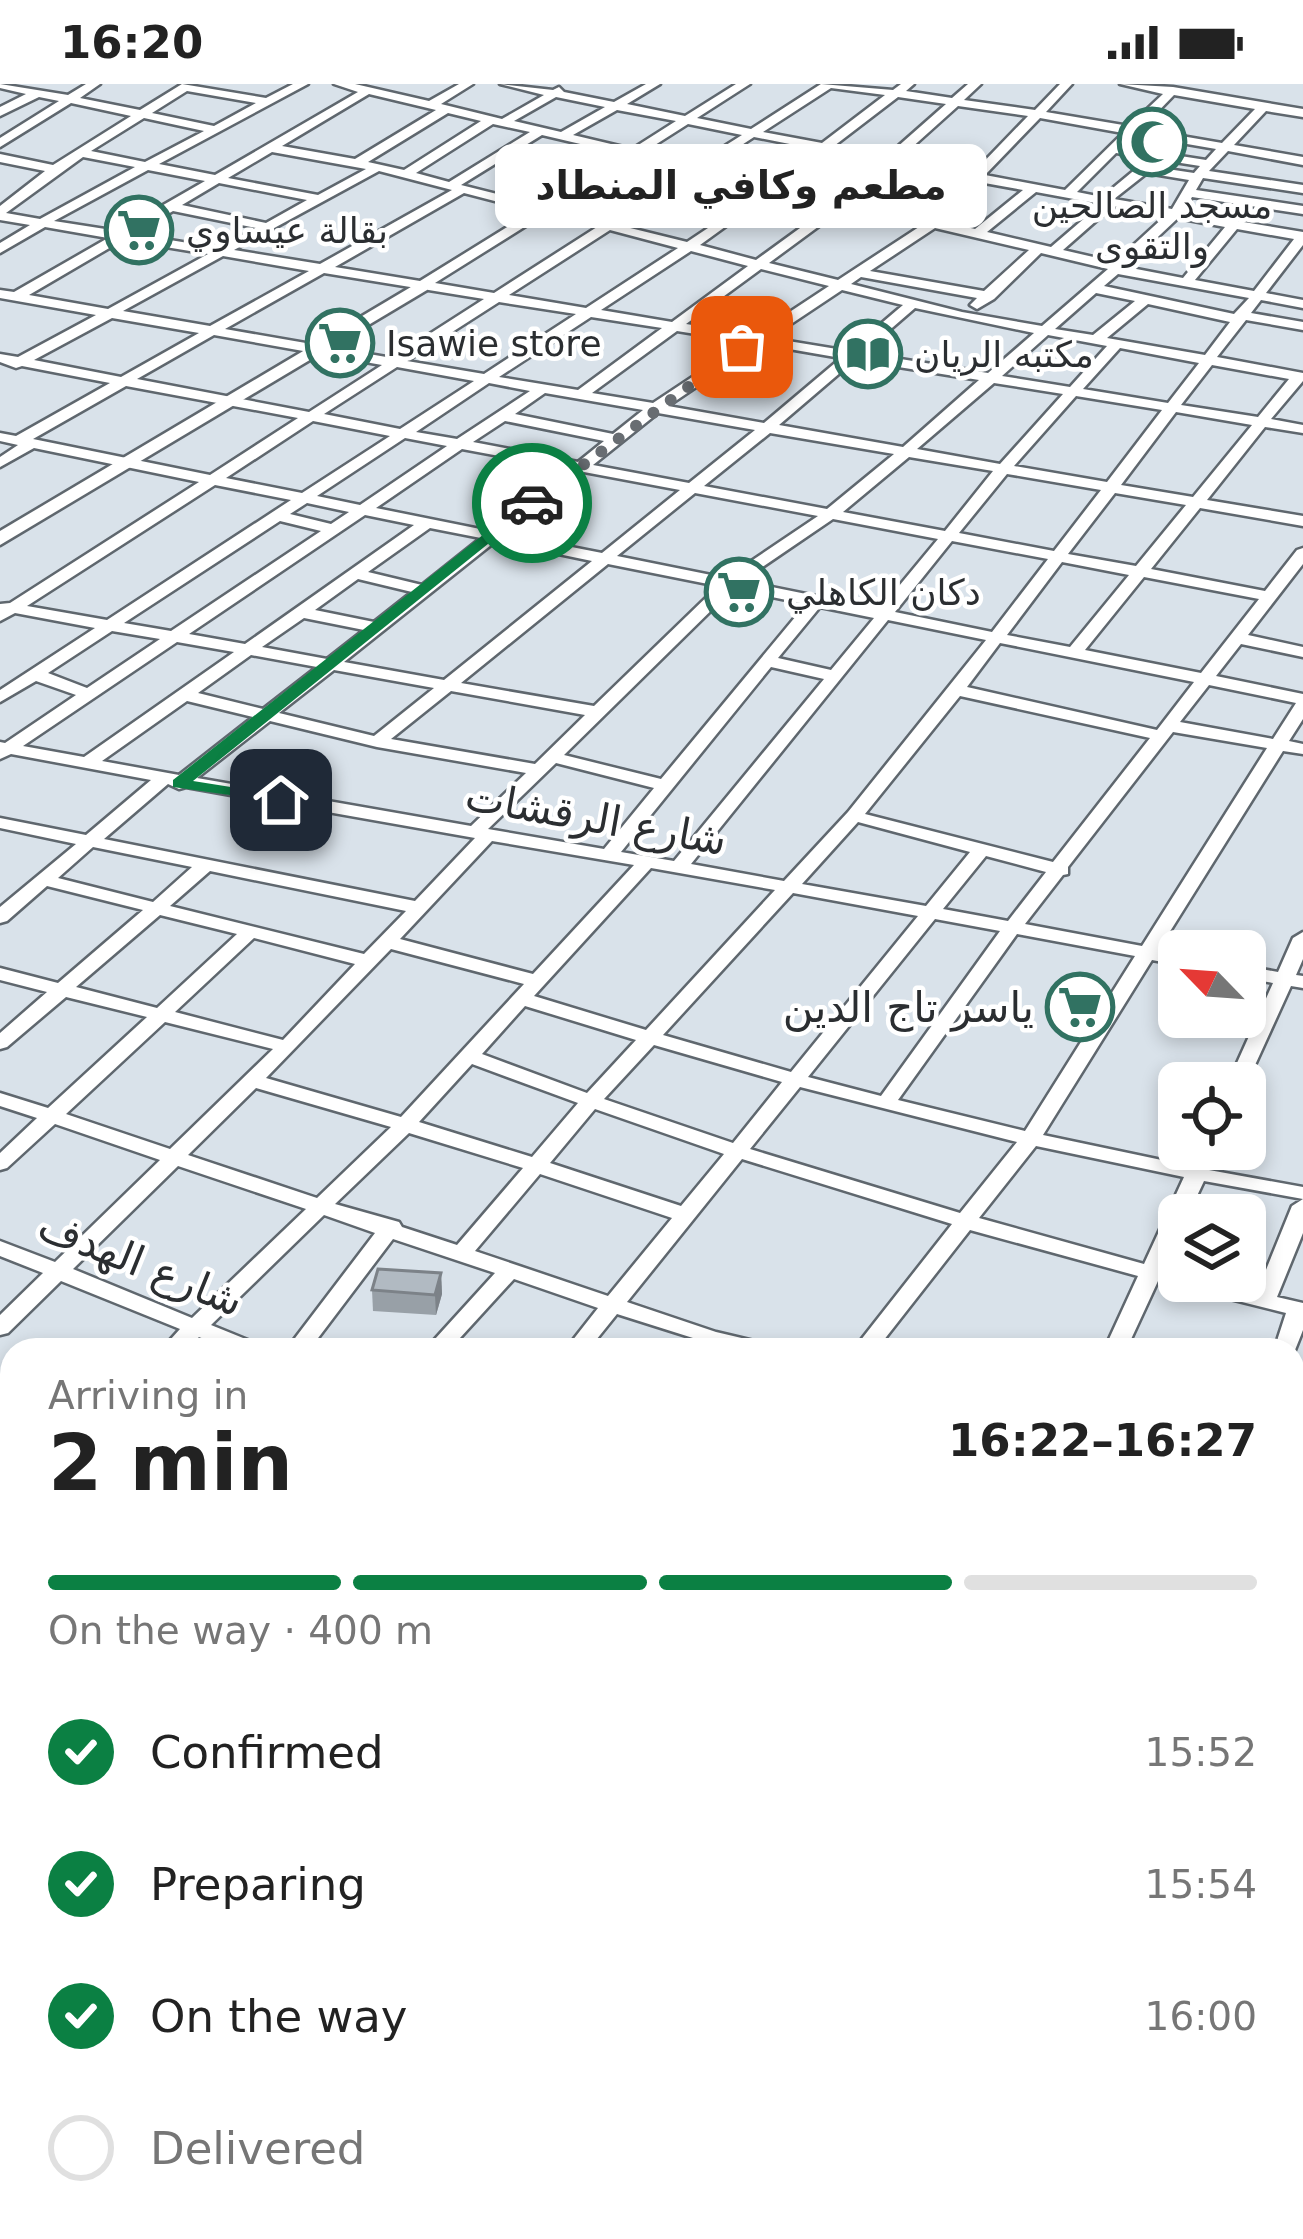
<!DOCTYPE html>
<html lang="en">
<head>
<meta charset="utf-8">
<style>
	body { margin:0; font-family:"DejaVu Sans",Vazirmatn,sans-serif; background:#f6f6f6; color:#222; height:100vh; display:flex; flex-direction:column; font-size:45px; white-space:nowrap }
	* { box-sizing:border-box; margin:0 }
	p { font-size:39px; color:#767676 }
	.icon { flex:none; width:66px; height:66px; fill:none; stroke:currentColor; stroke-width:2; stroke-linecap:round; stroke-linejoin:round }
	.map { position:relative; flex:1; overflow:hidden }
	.sheet { position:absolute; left:0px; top:1254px; width:1305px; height:903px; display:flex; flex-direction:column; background:#fff; border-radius:36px 36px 0 0; box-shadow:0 6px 18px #0003 }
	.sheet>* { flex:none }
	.needle { width:78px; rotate:295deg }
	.fabs { position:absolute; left:1158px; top:846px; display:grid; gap:24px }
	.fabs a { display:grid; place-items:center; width:108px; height:108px; border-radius:18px; background:#fff; box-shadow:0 6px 18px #0003; font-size:60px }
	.pin { position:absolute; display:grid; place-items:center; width:102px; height:102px; color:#fff; margin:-51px; border-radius:24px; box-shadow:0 6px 18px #0006 }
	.courier { position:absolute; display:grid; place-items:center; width:120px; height:120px; margin:-60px; border:9px solid #0b8043; border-radius:50%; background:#fff; color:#222; box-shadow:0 3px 15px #0007 }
	.bubble { position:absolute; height:84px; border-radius:18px; background:#fff; box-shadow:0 6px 18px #0003; font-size:39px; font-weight:800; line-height:84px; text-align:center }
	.summary em { font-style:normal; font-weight:800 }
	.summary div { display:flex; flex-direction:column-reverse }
	.summary { display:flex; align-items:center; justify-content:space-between; height:204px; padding:0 48px }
	h1 { font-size:78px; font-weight:800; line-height:90px }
	.bar { display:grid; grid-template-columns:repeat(4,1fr); gap:18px 12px; align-content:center; height:144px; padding:0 48px }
	.bar i { height:15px; border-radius:9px; background:#e0e0e0 }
	.bar .selected { background:#0b8043 }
	.bar p { grid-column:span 4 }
	ol { padding:0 48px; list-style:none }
	li { display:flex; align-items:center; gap:36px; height:132px }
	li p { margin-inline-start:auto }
	li .icon { padding:12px; border-radius:50%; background:#0b8043; color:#fff; stroke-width:4 }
	li:last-child { color:#767676 }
	li i { width:66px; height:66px; border:6px solid #e0e0e0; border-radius:50% }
	.status { display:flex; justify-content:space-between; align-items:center; height:84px; padding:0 60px; background:#fff; direction:ltr }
	.status svg { height:33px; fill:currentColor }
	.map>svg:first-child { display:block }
</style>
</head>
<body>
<div class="status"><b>16:20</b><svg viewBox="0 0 49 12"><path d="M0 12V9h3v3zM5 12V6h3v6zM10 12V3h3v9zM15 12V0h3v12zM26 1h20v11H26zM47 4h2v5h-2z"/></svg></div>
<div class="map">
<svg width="1303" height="2155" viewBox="0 0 1303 2155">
	<rect width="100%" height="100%" fill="#d9e2ea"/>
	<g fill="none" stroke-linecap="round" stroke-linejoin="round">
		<defs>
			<g id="street">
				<path d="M0,0l68,11 18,-11h14l-20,14 60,12 42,-26 84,14 27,-14h15l-149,80 56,11 143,-83 -24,-8h21l74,17 30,-17h14l-32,20 61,15 42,-24 -44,-11 53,6 6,-3 5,5 50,10 32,-18h14l-33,20 58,12 51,-32h14l-53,34 54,11 70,-45 72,6 8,-6h13l-8,7 46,7 16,-14h13l-17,16 71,10 25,-26h12l-26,28 83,14 34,-32 -43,-10 53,3 130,22v8l-37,-6 -32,34 69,12v8l-75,-14 -19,20 94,14v8l-100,-15 -7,12 107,16v8l-111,-17 -8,15 119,20v13l-37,48 37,7v8l-42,-8 -10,13 52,9v8l-57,-10 -29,37 86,16v8l-32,38 32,6v8l-38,-6 -58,73 96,16v10l-103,-18 -49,61 114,22 32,-41 6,-2v16l-55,71 55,12v10l-62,-13 -25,32 87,18v25l-14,22 14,3v10l-20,-3 -124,198 20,4v12l-27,-5 -109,175 147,31 8,-17h20l-9,21 94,17v46l-26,64 26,6v27l-10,25v-5h-19l12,-37 -128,-32 -32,69h-22l34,-74 -168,-46 -94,120h-23l99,-126 -210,-65 -115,143 89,30 55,13 3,5h-43l-114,-36 -29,36h-23l33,-42 -84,-29 -65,71h-24l70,-77 -102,-34 -84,111h-23l89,-117 -51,-18 -113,110 49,20 3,5h-32l-32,-13 -14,13h-24l19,-21 -119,-48 -53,52 -8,2v-20l43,-42 -43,-17v-15l55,21 105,-102 -105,-36 -48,44 -7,2v-17l37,-35 -37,-12v-13l48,15 99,-91 -81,-20 -59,50 -7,2v-16l47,-41 -47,-12v-12l58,15 85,-73 -96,-24 -40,35 -7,2v-16l76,-63 -76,-16v-10l86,17 65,-55 -140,-26 -11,5v-17l5,1 71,-48 -40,-14 -36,21v-12l95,-62 -80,-15 -15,8v-17l10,-1 189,-121 -165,-34 -34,19v-10l18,-12 -18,-4v-8l16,3 94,-53 -88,-17 -6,2 -16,-6v-8l18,3 78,-42 -96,-17v-8l14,2 94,-54 -63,-11 -45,26v-10l30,-18 -30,-5v-14l45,-35 -45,-9v-8l53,11 78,-49 -60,-13 -71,44v-9l59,-37 -20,-4 -39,19v-9l26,-13 -26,-6zM831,4l54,7 -63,48 -59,-11zM187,7l69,12 -42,23 -62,-13zM369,10l67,16 -81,49 -73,-13zM1174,11l81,14 -33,34 -81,-14zM556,13l49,10 -44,25 -47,-11zM898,13l48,7 -59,52 -53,-10zM958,22l70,10 -55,57 -74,-14zM617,26l59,11 -44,28 -59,-14zM448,29l33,8 -77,49 -36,-8zM144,34l60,13 -59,31 -54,-11zM1040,34l83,15 -58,57 -80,-15zM493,40l37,8 -81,50 -33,-9zM688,40l54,11 -46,29 -52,-12zM542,51l81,19 -82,51 -80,-20zM1135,51l81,14 -10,11 -83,-13zM754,53l61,12 -44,33 -63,-15zM272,68l94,17 -48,26 -90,-17zM827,68l53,10 -40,36 -57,-13zM1116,69l33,5 -47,39 -25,-5zM83,73l52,10 -95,52 -34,-6zM635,73l52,12 -81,53 -52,-14zM1162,76l38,6 -6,7 -40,-6zM892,81l75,15 -38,39 -77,-18zM148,86l57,11 -87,50 -64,-10zM379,87l73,19 -132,74 -86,-14zM700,88l64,15 -41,32 -71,-16zM1147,89l42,7 -17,29 -58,-10zM979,98l44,8 -48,39 -34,-8zM219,99l88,17 -41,23 -84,-18zM776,106l57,14 -77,56 -56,-15zM1036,108l65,12 -50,43 -64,-15zM464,109l69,18 -113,70 -85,-14zM1113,122l52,10 -50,46 -52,-12zM845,123l77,18 -84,55 -69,-17zM644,124l1,1 69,15 -27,18 -69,-17zM173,127l83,17 -37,20 -86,-14zM545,130l52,13 -103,66 -59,-10zM1178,134l47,9 -42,51 -57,-11zM935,144l94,22 -45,41 -114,-20zM1237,145l57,10 -40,52 -59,-11zM610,146l68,18 -92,60 -77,-13zM123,156l85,14 -100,55 -79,-14zM691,167l57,15 -76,56 -71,-12zM1041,169l67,16 -66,57 -80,-14 -111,-28 10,-7 116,21 -7,7 7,4 17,-10zM223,172l86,15 -99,55 -87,-15zM761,185l68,17 -74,49 -69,-11zM324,189l160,26 -92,59 -167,-29zM1118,190l131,24 -15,16 -130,-28zM842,206l61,15 -54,46 -79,-13zM1096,209l39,8 -42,34 -38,-6zM499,218l77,12 -92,60 -77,-13zM1148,220l82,18 -25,33 -98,-17zM915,224l119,25 -46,40 -125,-20zM591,233l71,11 -84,62 -79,-13zM112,234l87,15 -78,44 -87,-17zM677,247l68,11 -92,61 -61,-10zM214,251l168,30 -73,47 -172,-33zM1048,251l59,11 -37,41 -68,-11zM760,260l81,14 -77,65 -96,-17zM1120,264l79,15 -31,40 -85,-14zM855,276l124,20 -76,67 -124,-22zM1212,281l77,14 -31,38 -77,-12zM397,283l77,14 -74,48 -76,-15zM489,299l41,8 -73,48 -41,-7zM994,299l69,11 -63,70 -83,-15zM126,302l172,32 -88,57 -177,-36zM545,309l98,17 -30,24 -98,-20zM1076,312l86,14 -55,72 -93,-16zM1176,328l76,13 -59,72 -72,-12zM658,329l97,17 -66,53 -96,-18zM313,337l77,15 -88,57 -76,-15zM505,337l99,20 -26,21 -105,-20zM770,349l124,21 -67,55 -123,-23zM405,354l42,8 -87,59 -43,-9zM462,365l106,20 -78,62 -114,-23zM909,373l84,14 -48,60 -102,-19zM584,388l96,18 -78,63 -97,-19zM1007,390l94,16 -47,61 -95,-18zM215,401l76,15 -184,120 -80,-14zM695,409l123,23 -92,62 -109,-22zM1115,409l71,12 -50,61 -68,-12zM307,419l42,9 -18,12 -41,-10zM365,431l49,10 -169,119 -56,-10zM833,435l105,20 -58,70 -138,-28zM280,437l41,10 -150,100 -47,-8zM430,444l51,10 -59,47 -54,-13zM496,457l96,20 -148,119 -100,-18zM952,457l96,18 -56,73 -97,-20zM1062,478l67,13 -59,72 -63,-12zM608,480l110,22 -124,120 -133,-23zM1144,493l115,22 -58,74 -116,-23zM358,495l54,13 -38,30 -59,-12zM733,505l73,15 -145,175 -97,-24zM820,523l54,11 -43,52 -53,-12zM304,534l60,12 -37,29 -65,-12zM888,536l98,20 -138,172 -64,69 -93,-17zM112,547l48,8 -73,49 -39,-15zM177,558l57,10 -150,105 -61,-11zM1000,559l194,39 -37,48 -190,-43zM251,571l66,12 -54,42 -65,-16zM771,583l53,12 -150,182 -53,-9zM334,586l100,18 -60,48 -95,-23zM1209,601l87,18 -23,36 -93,-17zM451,607l134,24 -50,49 -144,-25zM960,612l190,42 -97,124 -188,-48zM187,617l66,16 -74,58 -77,-14zM270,637l107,26 149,26 -55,53 -274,-48zM1173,648l94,16 -125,198 -117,-22 38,-49 5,-1v-7zM556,679l98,25 -50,61 -116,-20zM168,700l11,5 7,-2 289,51 -60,63 -311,-62zM858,738l112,30 -44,54 -124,-22zM492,757l142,24 -101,109 -133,-35zM93,763l99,20 -39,35 -95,-24zM986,772l60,16 -38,49 -65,-12zM651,784l124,22 -129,140 -112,-34zM210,787l196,40 -42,43 -194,-48zM793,809l125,23 -127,156 -128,-37zM160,831l77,19 -80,74 -81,-21zM935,835l65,12 -119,165 -73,-19zM1017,850l118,22 -110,175 -127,-31zM254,854l101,26 -72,76 -108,-28zM391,865l133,35 -123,133 -135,-39zM525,922l111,34 -49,53 -105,-39zM165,938l108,27 -103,100 -104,-35zM654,961l128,37 -49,61 -129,-44zM472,980l106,39 -46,54 -113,-35zM800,1003l217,55 -57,71 -210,-64zM256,1004l135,39 -74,71 -129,-43zM595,1025l129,45 -43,52 -131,-43zM409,1049l114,35 -66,77 -55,-18 -3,-5 -64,-18zM1036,1062l148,31 -40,87 -165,-46zM178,1082l128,43 -114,109 -119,-49zM540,1090l132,44 -64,78 -133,-45zM1204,1097l99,18 -11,7 -35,86 -44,-11h-34v-8l-16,-4 16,-34v-20h9z"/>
				<polygon points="1303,848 1303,875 1296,891 1303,892 1303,904 1291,902 1245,1003 1245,999 1228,999 1273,899 1245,894 1245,882 1278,888 1293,854"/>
				<polygon points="0,1311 8,1314 12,1319 12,1383 0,1378"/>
				<polygon points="1293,1364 1303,1367 1303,1383 1293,1380"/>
				<polygon points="12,1387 12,1411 0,1417 0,1393"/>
				<polygon points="1293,1523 1303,1525 1303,1543 1293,1541"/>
				<polygon points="12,1599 12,1628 0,1635 0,1605"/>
				<polygon points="1303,1632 1303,1665 1293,1669 1293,1637"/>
				<polygon points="0,1705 12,1708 12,1728 0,1725"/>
				<polygon points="1293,1792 1303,1795 1303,1817 1293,1814"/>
				<polygon points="12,1894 12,1930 0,1937 0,1900"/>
				<polygon points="1293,1987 1303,1989 1303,2013 1293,2011"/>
				<polygon points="1293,2088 1303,2092 1303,2121 1293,2117"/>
				<polygon points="76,2145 109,2145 104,2155 71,2155"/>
				<polygon points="363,2145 395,2145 390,2155 358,2155"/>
				<polygon points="487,2145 517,2145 512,2155 482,2155"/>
				<polygon points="672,2145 702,2145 697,2155 667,2155"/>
				<polygon points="789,2145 842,2145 846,2150 849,2145 879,2145 874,2155 795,2155"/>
				<polygon points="1100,2145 1130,2145 1126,2155 1096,2155"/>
			</g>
			<polygon id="secondary" points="421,197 427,198 427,206 0,461 0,447"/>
		</defs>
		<use href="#street" stroke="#5f676e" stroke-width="5"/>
		<use href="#secondary" stroke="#5f676e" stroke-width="5"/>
		<use href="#street" fill="#fff" fill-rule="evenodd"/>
		<use href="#secondary" fill="#fff" fill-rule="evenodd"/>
	</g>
	<polygon fill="#98a0a7" points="441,1189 442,1210 436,1231 373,1227 372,1206"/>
	<polygon fill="#7c8288" points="441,1189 442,1210 436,1231 435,1211"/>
	<polygon fill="#b1bac2" stroke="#7c8288" stroke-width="3" points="378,1185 441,1189 435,1211 372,1206"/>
	<polygon fill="#0b8043" points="527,416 539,419 193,697 281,711 287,712 287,719 173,703 173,696"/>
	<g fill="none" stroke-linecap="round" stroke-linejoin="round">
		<polyline stroke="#686d72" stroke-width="12" stroke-dasharray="0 21.6" points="532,419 742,263"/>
	</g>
	<defs>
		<symbol id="mosque-ring" viewBox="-11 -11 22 22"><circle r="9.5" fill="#fff" stroke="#317262" stroke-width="1.5"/><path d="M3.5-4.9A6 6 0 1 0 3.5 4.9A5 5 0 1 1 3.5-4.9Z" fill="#317262"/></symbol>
		<symbol id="supermarket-ring" viewBox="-11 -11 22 22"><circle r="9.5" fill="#fff" stroke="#317262" stroke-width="1.5"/><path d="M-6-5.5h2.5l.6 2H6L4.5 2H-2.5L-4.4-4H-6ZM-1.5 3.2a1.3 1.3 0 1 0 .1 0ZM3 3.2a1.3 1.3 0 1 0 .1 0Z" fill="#317262"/></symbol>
		<symbol id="library-ring" viewBox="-11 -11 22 22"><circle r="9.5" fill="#fff" stroke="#317262" stroke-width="1.5"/><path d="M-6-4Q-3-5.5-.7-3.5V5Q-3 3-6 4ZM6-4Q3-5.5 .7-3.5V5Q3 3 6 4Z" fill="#317262"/></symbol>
	</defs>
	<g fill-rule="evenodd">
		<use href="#mosque-ring" x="1114" y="20" width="76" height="76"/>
		<use href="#supermarket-ring" x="101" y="108" width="76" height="76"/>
		<use href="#supermarket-ring" x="302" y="221" width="76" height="76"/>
		<use href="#library-ring" x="830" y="232" width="76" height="76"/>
		<use href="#supermarket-ring" x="701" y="470" width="76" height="76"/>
		<use href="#supermarket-ring" x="1042" y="885" width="76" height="76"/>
	</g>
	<g text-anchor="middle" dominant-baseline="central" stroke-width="9" stroke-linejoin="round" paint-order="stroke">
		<g font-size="36" fill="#2b2e31" stroke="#fff" text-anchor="start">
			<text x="1152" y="121" text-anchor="middle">مسجد الصالحين<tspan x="1152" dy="41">والتقوى</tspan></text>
			<text x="186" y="146">بقالة عيساوي</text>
			<text x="386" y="259">Isawie store</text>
			<text x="914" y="270">مكتبه الريان</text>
			<text x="786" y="508">دكان الكاهلي</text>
		</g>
		<g font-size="42" fill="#2b2e31" stroke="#fff">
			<text transform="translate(596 734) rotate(10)">شارع الرقشات</text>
			<text transform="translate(141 1179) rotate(22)">شارع الهدف</text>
		</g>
		<g font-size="42" fill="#2b2e31" stroke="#fff" text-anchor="end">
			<text x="1034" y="923">ياسر تاج الدين</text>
		</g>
	</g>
</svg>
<div class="fabs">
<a><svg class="needle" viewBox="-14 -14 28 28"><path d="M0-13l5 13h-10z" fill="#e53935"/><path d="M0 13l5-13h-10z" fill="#767676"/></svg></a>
<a><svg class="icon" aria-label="locate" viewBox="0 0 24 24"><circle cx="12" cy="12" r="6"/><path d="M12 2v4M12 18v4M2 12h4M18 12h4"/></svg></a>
<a><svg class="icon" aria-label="layers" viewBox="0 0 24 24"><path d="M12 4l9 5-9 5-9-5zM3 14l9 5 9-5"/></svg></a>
</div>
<div class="pin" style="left:742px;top:263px;background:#ea580c"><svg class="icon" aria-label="bag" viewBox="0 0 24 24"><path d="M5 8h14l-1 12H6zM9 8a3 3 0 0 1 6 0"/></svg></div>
<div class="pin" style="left:281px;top:716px;background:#1f2937"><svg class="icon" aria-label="home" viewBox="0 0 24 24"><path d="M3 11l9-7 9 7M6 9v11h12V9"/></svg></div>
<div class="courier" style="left:532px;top:419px"><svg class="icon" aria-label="car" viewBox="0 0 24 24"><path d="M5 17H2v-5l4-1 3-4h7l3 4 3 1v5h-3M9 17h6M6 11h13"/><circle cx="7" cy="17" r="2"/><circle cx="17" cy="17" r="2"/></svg></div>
<div class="bubble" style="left:495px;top:60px;width:492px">مطعم وكافي المنطاد</div>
<section class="sheet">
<div class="summary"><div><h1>2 min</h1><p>Arriving in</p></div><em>16:22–16:27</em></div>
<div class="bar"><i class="selected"></i><i class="selected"></i><i class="selected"></i><i></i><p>On the way · 400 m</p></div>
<ol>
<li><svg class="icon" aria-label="check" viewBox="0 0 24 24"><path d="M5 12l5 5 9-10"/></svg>Confirmed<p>15:52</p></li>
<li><svg class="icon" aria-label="check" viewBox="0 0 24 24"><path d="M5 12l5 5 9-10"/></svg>Preparing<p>15:54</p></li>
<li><svg class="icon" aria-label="check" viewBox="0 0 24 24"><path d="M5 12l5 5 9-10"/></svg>On the way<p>16:00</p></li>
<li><i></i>Delivered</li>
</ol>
</section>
</div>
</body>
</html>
